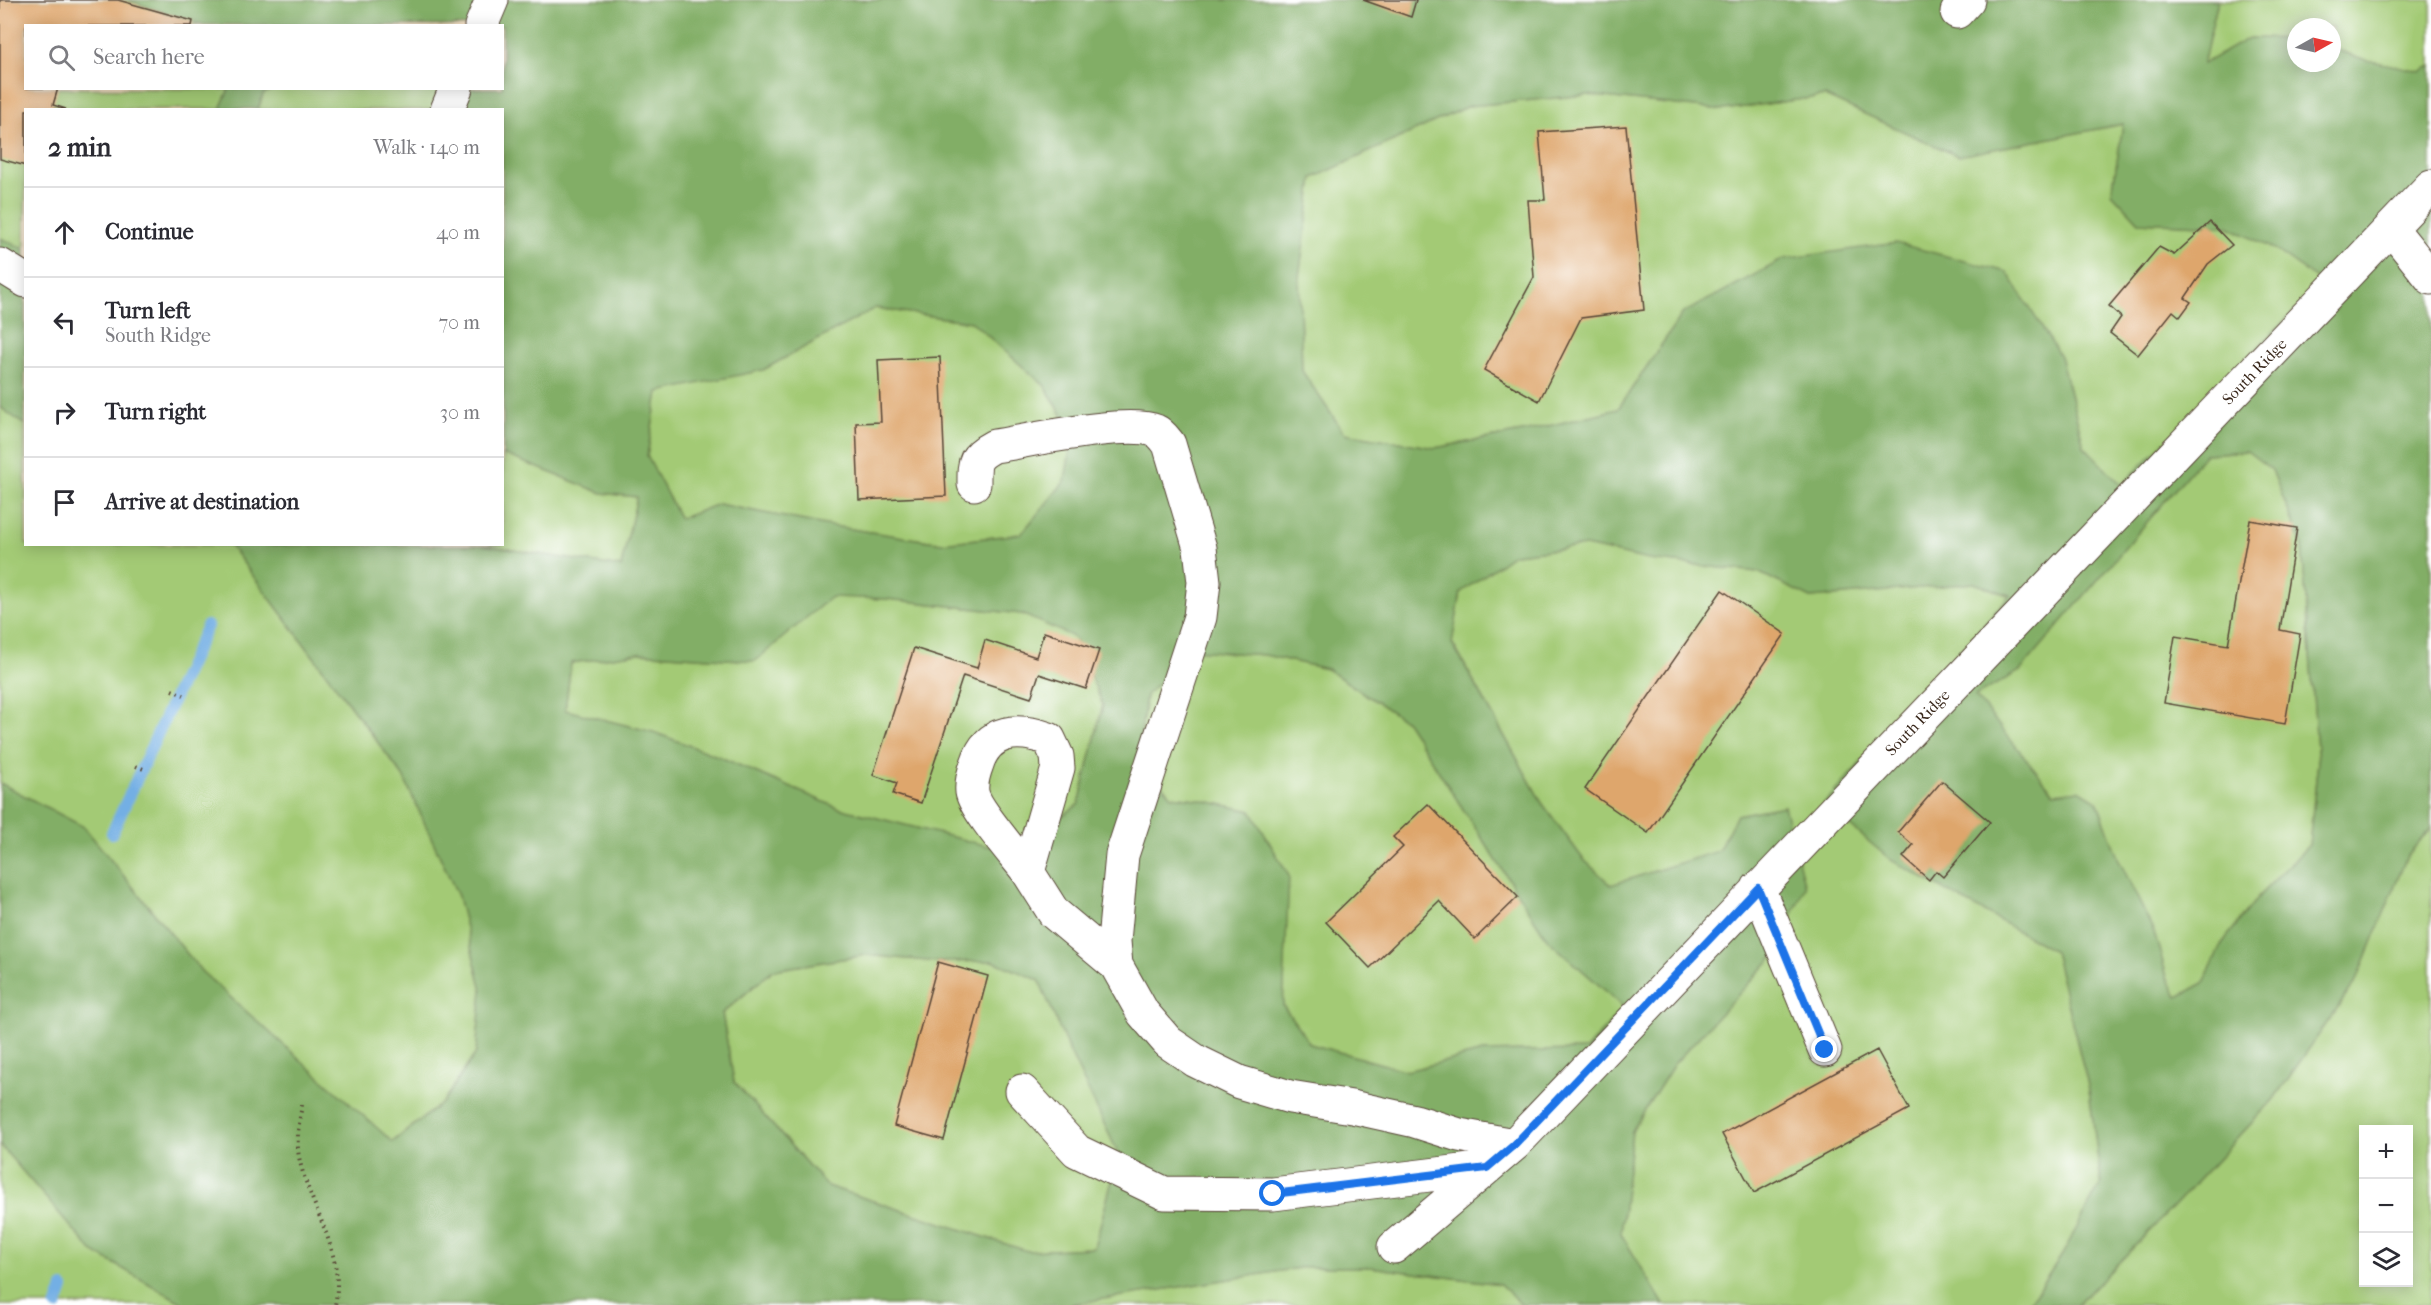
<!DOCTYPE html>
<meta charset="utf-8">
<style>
body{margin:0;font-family:"IM FELL French Canon",serif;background:#f2f2f3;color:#2b2b33}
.controls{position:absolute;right:18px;bottom:18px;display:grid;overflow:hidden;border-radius:0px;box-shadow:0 3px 15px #0003}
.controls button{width:54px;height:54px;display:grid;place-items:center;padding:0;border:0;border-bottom:2px solid #e1e1e2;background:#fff;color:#2b2b33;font:30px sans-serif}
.compass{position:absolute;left:2287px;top:18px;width:54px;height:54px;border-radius:50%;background:#fff;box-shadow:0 3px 15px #0003;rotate:82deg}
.stop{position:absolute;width:18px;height:18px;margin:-14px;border:4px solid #1a73e8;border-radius:50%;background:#fff}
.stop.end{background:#1a73e8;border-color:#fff;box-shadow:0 2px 6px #0008}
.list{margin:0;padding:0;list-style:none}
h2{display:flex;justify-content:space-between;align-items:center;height:78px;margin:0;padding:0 24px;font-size:26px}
h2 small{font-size:20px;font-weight:400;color:#7c7c81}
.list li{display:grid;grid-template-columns:39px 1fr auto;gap:18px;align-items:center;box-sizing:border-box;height:90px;padding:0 24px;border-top:2px solid #e1e1e2}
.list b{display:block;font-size:22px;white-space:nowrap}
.list p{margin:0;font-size:20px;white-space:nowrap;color:#7c7c81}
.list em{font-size:20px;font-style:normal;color:#7c7c81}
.icon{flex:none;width:33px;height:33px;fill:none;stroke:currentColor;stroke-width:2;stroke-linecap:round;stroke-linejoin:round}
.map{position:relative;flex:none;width:2431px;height:1305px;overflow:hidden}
.search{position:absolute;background:#fff;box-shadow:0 3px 15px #0003;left:24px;top:24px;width:480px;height:66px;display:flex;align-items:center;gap:15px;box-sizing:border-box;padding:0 21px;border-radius:0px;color:#7c7c81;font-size:22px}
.panel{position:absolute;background:#fff;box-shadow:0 3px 15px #0003;left:24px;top:108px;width:480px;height:438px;border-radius:0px}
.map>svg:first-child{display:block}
.green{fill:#a3ca75;stroke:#6f7a4a;stroke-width:1.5;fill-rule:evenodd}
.forest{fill:#82ae66;stroke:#5e6c42;stroke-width:1.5;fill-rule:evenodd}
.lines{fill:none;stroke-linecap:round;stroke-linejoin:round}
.stream{stroke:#73afe4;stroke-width:12}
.building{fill:#dea66c}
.minor-casing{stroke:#574536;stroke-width:35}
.path{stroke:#574536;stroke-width:4;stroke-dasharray:1.5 4.5;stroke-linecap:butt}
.minor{stroke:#fff;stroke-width:33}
.route{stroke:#1a73e8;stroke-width:8}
.labels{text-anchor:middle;stroke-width:4.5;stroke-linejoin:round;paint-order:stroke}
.street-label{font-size:16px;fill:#3b2a1e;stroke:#fff}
</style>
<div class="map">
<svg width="2431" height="1305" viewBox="0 0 2431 1305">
<rect width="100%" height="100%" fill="#fff"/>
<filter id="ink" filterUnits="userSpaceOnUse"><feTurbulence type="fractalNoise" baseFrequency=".0167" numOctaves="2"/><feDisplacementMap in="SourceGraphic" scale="12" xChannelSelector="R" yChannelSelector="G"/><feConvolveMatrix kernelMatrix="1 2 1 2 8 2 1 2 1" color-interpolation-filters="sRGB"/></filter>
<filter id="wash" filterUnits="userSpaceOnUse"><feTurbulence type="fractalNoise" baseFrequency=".008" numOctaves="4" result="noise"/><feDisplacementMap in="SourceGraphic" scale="24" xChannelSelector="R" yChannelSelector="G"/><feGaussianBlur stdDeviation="1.35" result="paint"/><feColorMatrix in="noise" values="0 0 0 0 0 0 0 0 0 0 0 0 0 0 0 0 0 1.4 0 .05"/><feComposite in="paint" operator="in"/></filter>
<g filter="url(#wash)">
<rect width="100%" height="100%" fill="#f3ddbf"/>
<path class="green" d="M0,0h127l76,25 -177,1v62l203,1 -9,20 -194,1 -1,139 -25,-11z
M2218,0h213v66l-10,6 -55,-12 -34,-12v-21h-36v12l-47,-1 -46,27z
M273,88l170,1 6,21h-191l5,-16z
M1587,95l136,15 102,-14 133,60 165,-32 -11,69 27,29 88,4 47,23 48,34 -200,203 -38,-40 -24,-90 -377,-43 -65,96 -90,22 -93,17 -91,-15 -42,-62 -3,-95 14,-98 155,-72z
M875,308l97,14 73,64 28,47 -8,48 -44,53 -79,9 -117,-18 -107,-21 -38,15 -33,-63 11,-65 105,-21z
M0,407l25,18 1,119 204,1 173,231 55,120 24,94 -6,63 -33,49 -51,40 -190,-170 -118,-145 -84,-44z
M2247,451l25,19 30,75 16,217 -9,83 -51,52 -37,48 -17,38 -26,14 -11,-20 -13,-45 -36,-74 -21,-57 -18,-11 -25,4 -80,-98 46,-25 185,-217z
M503,454l99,39 35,4 -16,70 -139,-22 20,-1z
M1586,546l63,14 109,12 53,26 163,-15 36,13 -186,208 67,56 163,91 35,138 12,95 -39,71 -34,50h-364l-43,-71 11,-103 42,-67 99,-107 11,-151 -47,9 -19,36 -107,34 -28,-26 -41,-56 -90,-161 9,-50 53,-38z
M831,596l56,3 135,15 52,23 29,68 -24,99 -68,48 -173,-44 -118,-51 -67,-25 -88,-22 6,-47 68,-10 116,8z
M1194,650l71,5 62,14 79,52 142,219 76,67 -38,43 -103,2 -76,19 -97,-27 -27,-38 3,-69 -35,-126 -55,-12 -25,-3 -33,-39 8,-62z
M2431,828v477h-354l96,-98 100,-107 84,-120 50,-124zM2364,1130h44v152h-44z
M866,955l72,7 55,-1 46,19 29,68 51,107 -25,93 -67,3 -200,-65 -93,-104 -12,-68 51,-44z
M0,1145l92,106 94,54h-186z
M1306,1267h64l130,17 22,21h-457z"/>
<path class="forest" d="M127,0h2091l-15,64 46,-26 47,1v24h36v-15l34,12 55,11 10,-5v762l-24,28 -50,124 -84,120 -100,107 -96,98h-49l34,-50 39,-72 -12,-94 -35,-138 -163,-91 -67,-56 186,-209 -36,-12 -163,15 -53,-26 -109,-12 -63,-14 -72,8 -53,38 -9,51 90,160 41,56 28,26 107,-34 19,-36 47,-9 21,81 -32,70 -99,107 -42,67 -11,103 43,71h-142l-22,-21 -130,-17h-64l-241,38h-879l-94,-54 -92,-106v-362l84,44 118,145 191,170 50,-40 33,-49 6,-63 -24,-94 -55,-120 -173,-231h252l139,22 16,-70 -35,-4 -99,-39 -1,-344 -53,-1 -6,-20 59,-1v-62l-299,-1zM1587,95l136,15 102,-14 133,60 165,-32 -11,69 27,29 88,4 47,23 48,34 -200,202 -38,-39 -24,-90 -53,-84 -111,-29 -112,16 -101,54 -65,96 -90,22 -93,17 -91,-15 -42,-62 -3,-95 14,-98 155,-72zM875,308l97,14 73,64 28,47 -8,48 -44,53 -79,9 -117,-18 -107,-21 -38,15 -33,-63 11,-64 105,-22zM2247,451l25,19 30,75 16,217 -9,83 -51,52 -37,48 -17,38 -26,14 -11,-20 -13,-45 -36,-74 -21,-57 -18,-11 -25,3 -79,-97 45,-25 185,-217zM831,597l56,2 135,15 52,23 29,68 -24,99 -68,48 -173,-44 -118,-51 -67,-25 -88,-22 6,-47 68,-10 116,8zM1194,650l71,5 62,14 79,52 142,219 76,67 -38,43 -103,2 -76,19 -97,-27 -27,-38 6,-130 -38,-65 -55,-12 -25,-3 -33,-39 8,-62zM866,955l72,7 55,-1 46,19 29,68 51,107 -25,93 -67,3 -200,-65 -93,-104 -12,-69 51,-43z
M229,89v-1l44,1 -10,5 -5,15h-38z
M0,238l25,11v176l-25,-18z"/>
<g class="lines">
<path class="stream" d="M112,833l95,-207
M57,1305l6,-17"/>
</g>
<g id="blocks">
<path class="building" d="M0,0h118l75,21 -1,5h-166v62h32l-5,17 13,4 -40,1v56l-26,-7z
M1363,0h53l-5,17z
M1626,126l18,184 -63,8 -42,83 -55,-31 50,-93 -6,-77h17l-6,-68z
M2210,222l22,23 -24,19 -23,34 6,4 -11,15 -7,-6 -35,44 -28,-22 11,-16 -12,-11 50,-59 15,8z
M940,357l6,139 -87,4 -3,-77 25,-1 -3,-62z
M2250,520l47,8 -17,102 20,4 -15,90 -121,-21 11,-67 53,9z
M1722,590l63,44 -137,199 -63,-44z
M1044,632l55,18 -13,39 -47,-15 -8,24 -68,-22 -42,127 -28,-9 4,-11 -24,-8 41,-127 63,20 8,-28 51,17z
M1942,781l48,41 -47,55 -7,-6 -7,9 -26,-23 10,-12 -15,-13z
M1428,804l90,93 -43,42 -36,-38 -69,67 -44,-46 77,-75 -10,-10z
M938,962l50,14 -44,164 -50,-14z
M1877,1050l32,59 -155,84 -32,-59z"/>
</g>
</g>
<g filter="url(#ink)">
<use href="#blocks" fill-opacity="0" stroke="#574536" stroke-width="1.5"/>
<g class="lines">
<defs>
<path id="minor" d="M1957,12l11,-12
M481,26l11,-26
M447,110l9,-22
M2391,228l40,50
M0,265l26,16
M974,484c0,-22 -1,-27 20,-38 34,-5 134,-27 162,-15 5,2 9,8 13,13l31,104 4,34 -4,35 -78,238 -8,86 2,24 27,48 25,29 28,19 43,21 51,15 62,10 63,14 44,14 55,10
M1028,872c-12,-16 -54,-64 -56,-80 -1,-9 2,-20 5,-28 11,-35 41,-36 72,-25l8,17 1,12 -30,104 26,41 62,52
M1758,888l67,162
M1022,1091l55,60 87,42 109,1 214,-26
M1394,1247l120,-102 917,-959"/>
</defs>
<use href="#minor" class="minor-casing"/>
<path class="path" d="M172,690l12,5
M136,766l10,4
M302,1105c-3,17 -6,35 -3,52 10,50 47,95 36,148"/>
<use href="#minor" class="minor"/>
</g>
</g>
<g class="lines" filter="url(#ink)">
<path class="route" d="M1273,1194l214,-26 27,-23 244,-257 67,162"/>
</g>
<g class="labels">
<g class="street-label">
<text transform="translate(2254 371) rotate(-46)" y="6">South Ridge</text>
<text transform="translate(1917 722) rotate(-46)" y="6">South Ridge</text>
</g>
</g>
</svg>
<div class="controls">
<button>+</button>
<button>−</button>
<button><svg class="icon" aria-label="layers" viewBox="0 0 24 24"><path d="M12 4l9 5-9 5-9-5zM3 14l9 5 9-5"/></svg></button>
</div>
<svg class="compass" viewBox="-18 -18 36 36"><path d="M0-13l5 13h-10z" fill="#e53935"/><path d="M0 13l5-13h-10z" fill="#7c7c81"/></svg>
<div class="stop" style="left:1273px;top:1194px"></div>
<div class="stop end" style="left:1825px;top:1050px"></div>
<div class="search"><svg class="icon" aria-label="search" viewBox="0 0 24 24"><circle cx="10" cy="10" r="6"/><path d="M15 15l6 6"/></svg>Search here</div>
<section class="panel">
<h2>2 min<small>Walk · 140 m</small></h2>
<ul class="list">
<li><svg class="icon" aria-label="ahead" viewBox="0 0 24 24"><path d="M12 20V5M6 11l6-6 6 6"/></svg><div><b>Continue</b></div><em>40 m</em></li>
<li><svg class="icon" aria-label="left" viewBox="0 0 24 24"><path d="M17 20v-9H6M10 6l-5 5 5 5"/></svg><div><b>Turn left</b><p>South Ridge</p></div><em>70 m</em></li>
<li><svg class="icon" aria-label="right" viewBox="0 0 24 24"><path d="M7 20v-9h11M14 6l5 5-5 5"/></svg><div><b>Turn right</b></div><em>30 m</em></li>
<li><svg class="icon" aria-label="arrive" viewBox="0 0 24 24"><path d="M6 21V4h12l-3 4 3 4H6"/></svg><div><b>Arrive at destination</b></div></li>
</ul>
</section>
</div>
